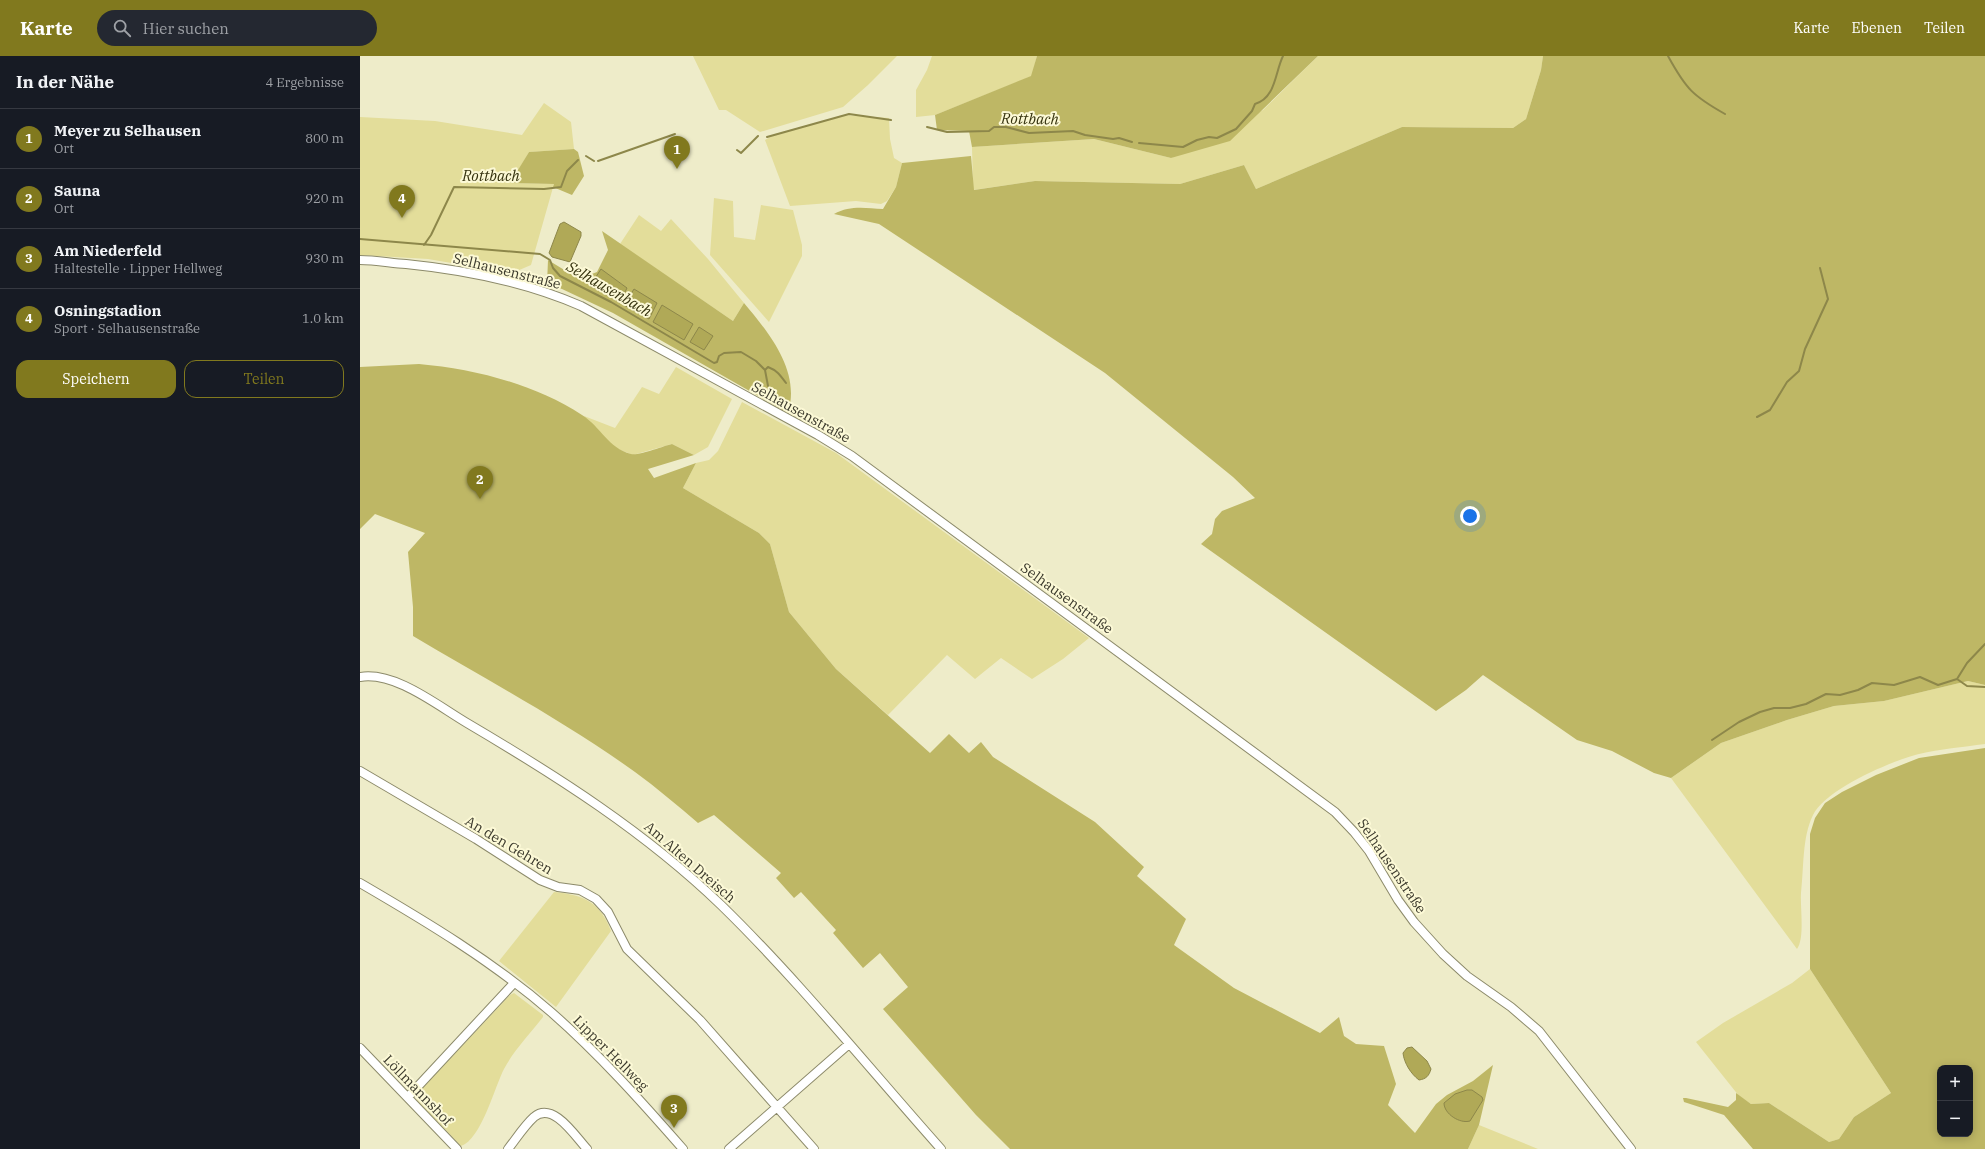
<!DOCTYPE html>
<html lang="de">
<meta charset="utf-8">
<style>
body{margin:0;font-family:"IBM Plex Serif",serif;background:#242831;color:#f1f3f6}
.controls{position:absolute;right:12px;bottom:12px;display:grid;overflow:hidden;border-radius:8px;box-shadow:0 2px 10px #0003}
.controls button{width:36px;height:36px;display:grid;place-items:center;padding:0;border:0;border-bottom:1px solid #363941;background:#171b24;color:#f1f3f6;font:20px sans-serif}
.you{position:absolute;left:1110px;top:460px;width:14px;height:14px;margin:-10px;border:3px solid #fff;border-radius:50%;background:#1a73e8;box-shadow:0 0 0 6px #1a73e833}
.badge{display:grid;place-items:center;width:26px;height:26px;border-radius:50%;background:#81791e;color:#fff;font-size:13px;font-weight:700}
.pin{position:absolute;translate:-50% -33px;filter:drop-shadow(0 1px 2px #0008)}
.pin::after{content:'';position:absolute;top:21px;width:14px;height:12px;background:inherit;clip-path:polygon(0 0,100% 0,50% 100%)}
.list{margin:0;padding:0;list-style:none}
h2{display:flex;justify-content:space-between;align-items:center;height:52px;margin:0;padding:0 16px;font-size:17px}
h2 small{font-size:13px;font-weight:400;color:#9ea1a6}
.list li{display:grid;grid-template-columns:26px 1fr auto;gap:12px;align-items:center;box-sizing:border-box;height:60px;padding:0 16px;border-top:1px solid #363941}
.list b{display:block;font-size:15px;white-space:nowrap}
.list p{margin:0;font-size:13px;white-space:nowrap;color:#9ea1a6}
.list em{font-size:13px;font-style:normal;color:#9ea1a6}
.actions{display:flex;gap:8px;padding:12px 16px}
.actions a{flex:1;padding:9px 0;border:1px solid #81791e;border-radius:12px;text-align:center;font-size:14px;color:#81791e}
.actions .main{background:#81791e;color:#fff}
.icon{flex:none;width:22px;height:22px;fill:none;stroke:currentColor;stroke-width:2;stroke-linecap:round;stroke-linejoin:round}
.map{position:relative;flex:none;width:1625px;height:1093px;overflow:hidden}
header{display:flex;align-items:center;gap:24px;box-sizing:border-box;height:56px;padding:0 20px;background:#81791e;color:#fff}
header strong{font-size:19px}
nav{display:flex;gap:22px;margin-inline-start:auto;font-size:14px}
.search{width:280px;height:36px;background:#242831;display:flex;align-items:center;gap:10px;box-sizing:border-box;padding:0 14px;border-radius:22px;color:#9ea1a6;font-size:15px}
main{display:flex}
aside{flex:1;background:#171b24}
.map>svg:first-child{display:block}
.green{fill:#e3dd9a}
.forest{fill:#beb765;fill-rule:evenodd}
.water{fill:#b0a957;stroke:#8d874a}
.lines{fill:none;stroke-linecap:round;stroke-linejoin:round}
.stream{stroke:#8d874a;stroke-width:2}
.minor-casing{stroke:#8c8a6a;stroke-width:10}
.minor{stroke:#fff;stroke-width:8}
.labels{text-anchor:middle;stroke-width:4;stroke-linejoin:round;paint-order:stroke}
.street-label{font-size:14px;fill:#3b392c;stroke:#fcf9d6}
.water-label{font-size:15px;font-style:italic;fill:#35320e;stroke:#fcf9d6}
</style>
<header>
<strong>Karte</strong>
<div class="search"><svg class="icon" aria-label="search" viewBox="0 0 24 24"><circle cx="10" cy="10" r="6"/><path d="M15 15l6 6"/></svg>Hier suchen</div>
<nav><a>Karte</a><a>Ebenen</a><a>Teilen</a></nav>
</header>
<main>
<aside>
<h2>In der Nähe<small>4 Ergebnisse</small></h2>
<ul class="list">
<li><span class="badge">1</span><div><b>Meyer zu Selhausen</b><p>Ort</p></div><em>800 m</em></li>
<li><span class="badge">2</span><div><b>Sauna</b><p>Ort</p></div><em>920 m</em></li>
<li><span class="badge">3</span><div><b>Am Niederfeld</b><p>Haltestelle · Lipper Hellweg</p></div><em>930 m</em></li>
<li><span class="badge">4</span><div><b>Osningstadion</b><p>Sport · Selhausenstraße</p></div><em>1.0 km</em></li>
</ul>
<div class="actions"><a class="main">Speichern</a><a>Teilen</a></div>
</aside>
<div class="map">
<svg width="1625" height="1093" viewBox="0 0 1625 1093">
<rect width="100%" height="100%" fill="#eeecc9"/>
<path class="green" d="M333,0h204l-29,29 -25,22 -83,25 -34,-22h-7z
M572,0h105l-5,20 -97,39 -19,2v-27l11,-20z
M958,0h225l-2,14 -15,49 -13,9 -111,-1 -146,62 -12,-24 -64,19 -145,-3 -62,9 -1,-43 122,-8 77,19 92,-48z
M184,47l27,19 3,27 -45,3 -18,31 43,1 -23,81 -14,6 -13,1 -76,-13 -68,-4v-138l75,4 87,14z
M485,59l44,3 1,21 4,19 8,5 -6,24 -9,14 -6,3 -25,-3 -66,5 -25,-66 10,-6z
M354,142l19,3 1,36 21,3 6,-35 32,5 9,35v11l-33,66 -59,-67z
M279,159l22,16 10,-12 37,40 36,44 -11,18 -113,-77z
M316,311l56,32 -24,48 -14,8 -22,-11 -39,11 -20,-8 -29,-31 31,12 27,-41 17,7z
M382,346l94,51 253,185 -26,21 -31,20 -31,-21 -26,21 -28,-24 -59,60 -52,-46 -47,-57 -19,-68 -11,-11 -76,-45 13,-25 13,-3 9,-9z
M1608,625l17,4v59c-22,3 -45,5 -66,10 -28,7 -93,35 -106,61 -11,22 -9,53 -12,78 -1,14 4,45 -4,56l-126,-171 50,-35 66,-23 47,-14 50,-5z
M194,836c30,3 46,10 57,39l-55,76 -57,-46z
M1450,913l81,124 -37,24 -15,22 -10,3 -60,-39 -18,1 -12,-8 -43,-54 27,-19 69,-40z
M154,937l29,22v2c-13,17 -29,33 -39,52 -9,17 -23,71 -43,77l-44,-46v-6l93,-99z
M1119,1069l59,24h-70z"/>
<path class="forest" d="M677,0h281l-88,85 -59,17 -77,-19 -122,8 -3,-16 -32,-1 -2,-15 96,-39z
M1183,0h442v629l-17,-4 -84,20 -50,5 -47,14 -66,23 -50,35 -17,-5 -42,-22 -35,-11 -94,-65 -17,15 -30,21 -235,-167 11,-10 3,-15 7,-8 33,-13 -22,-21 -128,-104 -226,-149 -45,-10c16,-9 31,-6 49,-5l13,-22 6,-24 69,-7 3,34 61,-9 145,3 64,-19 12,24 146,-62 111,1 13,-9 15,-49z
M214,93l4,3 6,24 -12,19 -19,-8 1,-3 -44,-1 19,-31z
M242,175l131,90 11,-18c25,30 57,68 44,110l-175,-100 -51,-24 -15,-5 1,-24 31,19 18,-7 11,-22zM241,214l22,15 -15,11 -6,-5z
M59,308c56,5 115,20 163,51 19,12 26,33 49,39 7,2 33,-8 41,-10l22,11 -46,14 6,9 42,-15 -13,25 76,45 11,11 19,68 47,57 94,84 19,-19 20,19 12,-11 12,15 102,65 49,45 -7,9 49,43 -12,26 60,43 86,45 19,-16 5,19 12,8 28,2 12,38 -8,21 27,28 21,-29 11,-9 26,-14 20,-16 -14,60 -11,24h-458l-34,-34 -93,-106 25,-22 -28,-34 -17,15 -30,-35 3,-3 -35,-38 -7,6 -18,-20 5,-5 -67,-58 -16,8c-20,-17 -41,-35 -63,-51 -71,-51 -148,-92 -222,-136v-29l-5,-55 17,-19 -50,-19 -15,15v-162z
M1625,692v401h-232l-29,-34 -40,-13 -1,-4h3l42,9 8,-7v-7l15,11 18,-1 60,39 10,-3 15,-22 37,-24 -81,-124v-135l5,-16 10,-15 17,-11 34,-17 43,-17zM1580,1012h30v66h-30z"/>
<path class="water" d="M204,166l17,10v4l-11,26 -18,-5 -3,-4 11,-29z
M241,213l26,19 -7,14 -18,-11 -12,-5z
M274,233l23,14 -8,16 -25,-14z
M302,249l31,19 -9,16 -31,-18z
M339,271l14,9 -9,14 -14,-8z
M1052,991l15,14 4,8c-2,7 -5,10 -12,11 -8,-6 -15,-17 -16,-27l4,-5z
M1107,1034h5l10,7 1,3 -13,21c-10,3 -26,-7 -26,-18l11,-9z"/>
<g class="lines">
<path class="stream" d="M1308,0c18,33 25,40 57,58
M567,71l20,5 42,-1 5,-4h12l23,6 44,-2 12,4 28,4 6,-1 13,4
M407,81l82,-23 42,6
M779,87l44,4 14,-7 12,-3 8,1 19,-9 16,-18 3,-7c21,-6 20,-32 28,-48
M377,94l4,3 17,-17
M226,100l8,5
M238,105l77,-27
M0,183l180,15 10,6 3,8 7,8 51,26 103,61 3,-1 2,-6 5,-3 17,-1 15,9 9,9 3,-3c10,4 12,8 18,16
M64,189l7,-10 23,-48 90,2 17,-2 6,-16 11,-11
M405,314l3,16
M1397,361l13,-7 17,-28 12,-11 6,-22 23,-50 -8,-31
M1597,623l10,7 18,1
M1352,684l27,-18 21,-10 14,-4h16l16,-4 20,-10 14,1 18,-5 14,-7 22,2 26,-8 18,8 19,-6 10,-16 18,-19"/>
<defs>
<path id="minor" d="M0,204c15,0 31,3 46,4 60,6 120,18 175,42l237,129 34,21 483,356 19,20 15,19 29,49 16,22 29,32 24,22 44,31 28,24 92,118
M0,621c35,-6 78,29 107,46 90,53 178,109 254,182 78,76 147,162 220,244
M0,715l116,68 64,41 18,7 22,3 16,9 12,13 19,37 73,71 114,129
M0,827c67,39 132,78 191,129 48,42 90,89 132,137
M0,992l97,101
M48,1041l106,-114
M148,1093c8,-10 16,-23 26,-32 19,-16 41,19 53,32
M369,1093l120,-105"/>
</defs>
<use href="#minor" class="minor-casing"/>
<use href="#minor" class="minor"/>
</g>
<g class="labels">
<g class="street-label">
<text transform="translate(147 215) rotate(14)" y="5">Selhausenstraße</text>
<text transform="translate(441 356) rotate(29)" y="5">Selhausenstraße</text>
<text transform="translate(707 542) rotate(36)" y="5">Selhausenstraße</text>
<text transform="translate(149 789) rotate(31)" y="5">An den Gehren</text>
<text transform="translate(330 806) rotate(41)" y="5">Am Alten Dreisch</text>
<text transform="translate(1032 810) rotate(56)" y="5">Selhausenstraße</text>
<text transform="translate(251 997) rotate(45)" y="5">Lipper Hellweg</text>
<text transform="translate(58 1034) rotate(46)" y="5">Löllmannshof</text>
</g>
<g class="water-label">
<text transform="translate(670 63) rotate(1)" y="5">Rottbach</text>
<text x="131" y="125">Rottbach</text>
<text transform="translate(249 233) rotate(30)" y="5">Selhausenbach</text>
</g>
</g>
</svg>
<div class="controls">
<button>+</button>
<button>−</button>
</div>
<div class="you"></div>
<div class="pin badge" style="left:317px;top:113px">1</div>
<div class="pin badge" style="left:120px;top:443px">2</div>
<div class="pin badge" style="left:314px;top:1072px">3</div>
<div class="pin badge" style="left:42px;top:162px">4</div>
</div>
</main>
